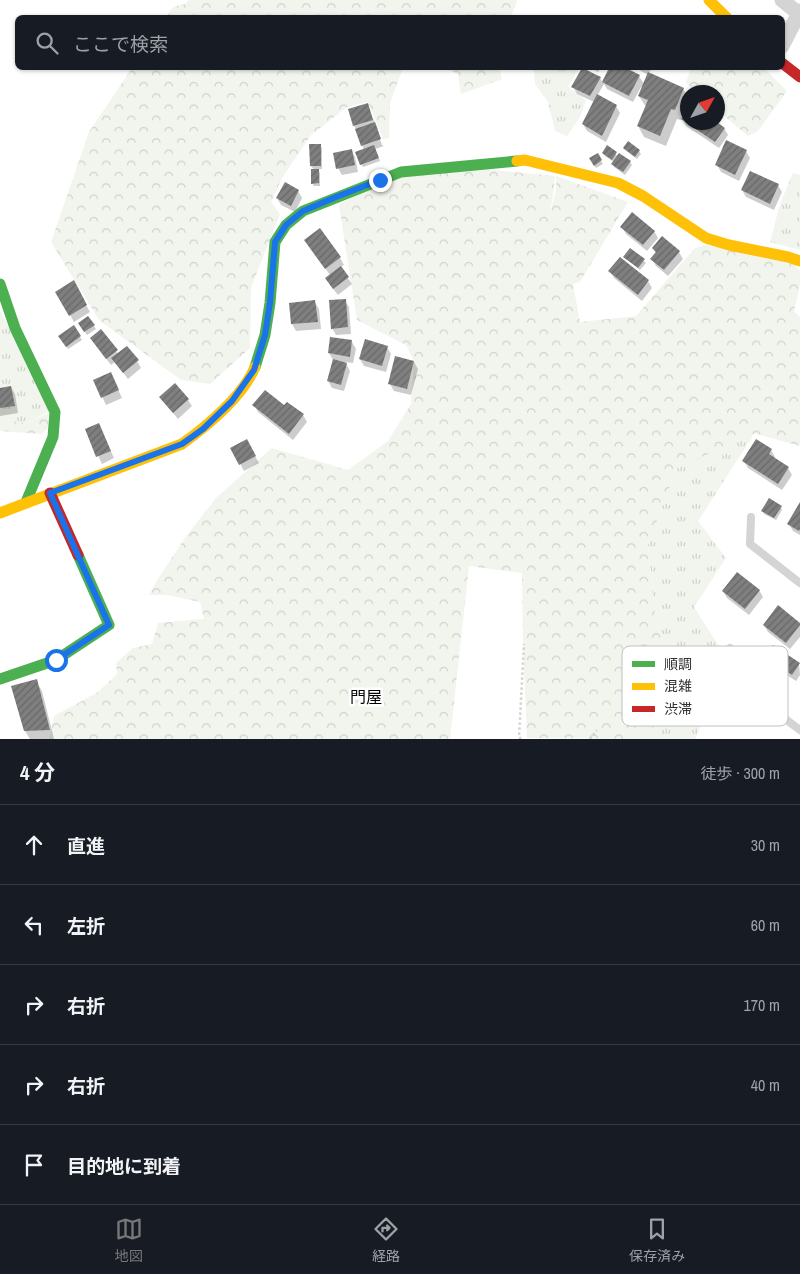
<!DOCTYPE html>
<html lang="ja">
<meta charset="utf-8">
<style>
body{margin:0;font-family:"Archivo Narrow","Noto Sans JP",sans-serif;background:#242831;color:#f1f3f6}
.compass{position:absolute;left:680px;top:85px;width:45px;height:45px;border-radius:50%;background:#171b24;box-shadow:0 1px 4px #0004;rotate:50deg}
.stop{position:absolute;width:15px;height:15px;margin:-11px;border:4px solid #1a73e8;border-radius:50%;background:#fff}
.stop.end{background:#1a73e8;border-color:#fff;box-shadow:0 1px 5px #0008}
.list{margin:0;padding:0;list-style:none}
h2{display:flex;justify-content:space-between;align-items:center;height:65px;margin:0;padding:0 20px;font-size:21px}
h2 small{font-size:16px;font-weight:400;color:#9ea1a6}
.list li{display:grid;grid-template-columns:32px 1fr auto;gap:15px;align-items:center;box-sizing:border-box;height:80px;padding:0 20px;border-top:1px solid #363941}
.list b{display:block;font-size:19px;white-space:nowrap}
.list em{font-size:16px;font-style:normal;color:#9ea1a6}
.icon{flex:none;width:28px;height:28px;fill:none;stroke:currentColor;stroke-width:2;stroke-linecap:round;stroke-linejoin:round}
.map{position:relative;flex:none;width:800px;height:739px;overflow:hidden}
.search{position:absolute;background:#171b24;box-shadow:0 1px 4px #0004;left:15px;right:15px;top:15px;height:55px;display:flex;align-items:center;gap:12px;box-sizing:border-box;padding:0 18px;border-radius:8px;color:#9ea1a6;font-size:19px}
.sheet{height:465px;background:#171b24}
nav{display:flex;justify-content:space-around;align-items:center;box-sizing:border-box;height:70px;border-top:1px solid #363941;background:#171b24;font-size:14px;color:#9ea1a6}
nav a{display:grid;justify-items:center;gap:2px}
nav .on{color:#787878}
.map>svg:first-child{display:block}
.grass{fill:url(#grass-tufts)}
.forest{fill:url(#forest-crowns)}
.shadow{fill:#0003}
.building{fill:url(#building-hatch)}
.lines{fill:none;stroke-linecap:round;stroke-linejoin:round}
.path{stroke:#d4d4d4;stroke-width:2.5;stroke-dasharray:2.5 2.5;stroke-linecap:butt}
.lane{stroke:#d4d4d4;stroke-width:8}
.street{stroke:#d4d4d4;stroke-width:15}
.fast{stroke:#4caf50;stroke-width:11}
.slow{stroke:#ffc107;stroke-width:11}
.jam{stroke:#c62828;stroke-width:11}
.route{stroke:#1a73e8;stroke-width:6}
.labels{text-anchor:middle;stroke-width:5;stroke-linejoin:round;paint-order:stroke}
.quarter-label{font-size:16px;fill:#000;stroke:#fff}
.key{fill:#fff;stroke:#c1c1c1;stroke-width:1}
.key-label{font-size:14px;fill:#303030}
</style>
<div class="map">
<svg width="800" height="739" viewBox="0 0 800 739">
<defs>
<pattern id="grass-tufts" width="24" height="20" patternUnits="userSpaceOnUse" patternTransform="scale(1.25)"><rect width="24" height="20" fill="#f1f5ed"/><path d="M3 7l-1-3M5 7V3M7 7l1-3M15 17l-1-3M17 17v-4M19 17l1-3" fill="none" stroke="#cfd2cc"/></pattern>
<pattern id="forest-crowns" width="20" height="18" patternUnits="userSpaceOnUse" patternTransform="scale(1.25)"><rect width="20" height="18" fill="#f1f5ed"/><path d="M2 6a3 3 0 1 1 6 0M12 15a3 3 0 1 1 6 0" fill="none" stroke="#cfd2cc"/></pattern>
<pattern id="building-hatch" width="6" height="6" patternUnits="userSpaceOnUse" patternTransform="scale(1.25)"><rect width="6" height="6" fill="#7f7f7f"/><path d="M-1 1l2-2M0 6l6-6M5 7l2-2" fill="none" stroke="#686868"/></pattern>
</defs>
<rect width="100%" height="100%" fill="#fff"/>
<path class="grass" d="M534,68h45l-11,19 18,13 -6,17 -13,19 -12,-5 -7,-29 -13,-18z
M793,173l7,2v75l-30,-8 10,-38z
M0,310l51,100 -24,13 -27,-4z
M758,428l-60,93 28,37 -32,49 28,44 14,16 -3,40 -23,19 -31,-13 -24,-100 -7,-68 28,-83z
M680,719l21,7 -6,13h-68z"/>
<path class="forest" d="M189,0h327l1,2 -7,16 -344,-1 7,-10 12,-3z
M132,68h271l-13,35 -1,35 -6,1 -15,-37 -21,5 -36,28 -29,43 -11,24 9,12 -29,74 -1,60 -40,36 -29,-4 -82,-60 -48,-78 38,-110z
M444,68h55l3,11 -41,15 -3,-20z
M691,68h73l23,23 -29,40 -10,5 -30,-25v-19h-22l-10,-9z
M452,166l103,10 -2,20 -4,20 7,-25v-15l72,26 -48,80 -7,2 7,38 56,-6 58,-67 21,-8 73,16 12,14v14l-6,26 6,6v129l-47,-13 -77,36 -28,76 7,68 25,106 -53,20 -100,-1 -4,-95 -1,-70 -53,-7 -19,173h-401l5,-23 44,-24 19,-18 -1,-11 17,-15 19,-4 6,-21 46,-4 -4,-17 -33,-7h-18l10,-18 28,-42 29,-37 56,-50 76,22 40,-29 23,-37 3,-43 -8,-16 -49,-25 -18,-115 41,-25z
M48,413v15l-7,6 -41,-3v-12l27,4z"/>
<path class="shadow" d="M584,68l16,10 3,5 7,-15h13l16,8 5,8 4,-9 -12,-7h16l-4,6 35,15 5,7v8l-5,12 5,6 36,6 4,7 -9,13 -33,-22 -4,-7 -1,1 -4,-1 -11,27 -22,-9 -6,-11 8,-19 -7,-11 4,-8 -2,-1 -8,15 -26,-13 -3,-5 -7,12 19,10 4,7 -14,29 -19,-11 -4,-7 11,-22 -17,-8 -4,-7z
M590,68h11l-3,4z
M367,105l11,24h-2l6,16 2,1 -9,3 5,12 -17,6 -2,-3 3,-14 -10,-25z
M320,145l2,3v21h-4l2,4v13h-6l-2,-3 2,-13 -3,-4z
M607,147l11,9 12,6 2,3 -7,10 -11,-8 -1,-3 1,-2 -9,-6 -2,-3z
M624,149l15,2 2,3 -4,5z
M351,150l4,7 3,15 -16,3 -4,-7z
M746,151l4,7 -11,23 -18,-9 -4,-7z
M597,155l6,9 -7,4 -5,-9z
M778,185l4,7 -8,18 -28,-13 -4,-7z
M298,191l4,7 -7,14 -14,-7 -4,-7z
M622,227l32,4 4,7 -11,13 -21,-17z
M320,230l20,28 4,7 -4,2 12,17 -14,11 -8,-10v-10l-20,-28z
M653,248l26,4 4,7 -15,17 -12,-10 -4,-7 4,-5z
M631,249l15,14 -6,7 -15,-13z
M620,259l28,22 4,7 -10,13 -28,-23 -4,-7z
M73,282l17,30 -16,10 -17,-30z
M345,301l4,6 2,27 -15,1 -4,-7z
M315,302l4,7 2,20 -25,2 -4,-7 -2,-20z
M88,318l8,11 -9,6 -6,-8z
M73,327l9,13 -14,9 -6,-9z
M352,342l4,7 -3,14 -8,-1 5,9 -6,20 -12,-3 -4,-7 5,-21 -4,-7z
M96,345l20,6 2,3 19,7 4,7 -13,11 -13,-17 -4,3z
M387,347l4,7 -5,18 -22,-6 -4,-7z
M414,362l4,7 -7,26 -17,-4 -4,-7z
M95,381h19l8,17 -16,7z
M11,387l4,7 3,19 -18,3v-27z
M160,397l28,3 4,6 -14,13z
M254,405l31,2 18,8 4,7 -14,18 -35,-28z
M99,425l15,33 -12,6 -16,-34z
M246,440l13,23 -15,8 -12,-23z
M771,450l4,7 -1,2 14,9 4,7 -10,15 -34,-22 -4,-7z
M800,506v29l-7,-4 -4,-7z
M781,507l1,3 -6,10 -12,-6 -1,-3z
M759,590l4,7 -14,18 -22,-17 -4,-7z
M800,624v13l-10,12 -22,-17 -4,-7z
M766,657l33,7 1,11 -4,6 -26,-17z
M36,681l6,10 12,48h-24l-5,-8z"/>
<path class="building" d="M582,68l19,9 -11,19 -19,-9z
M609,68h17l14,7 -11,21 -27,-14z
M648,72l36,16 -9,22 -4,-1 -11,27 -23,-10 11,-26 -10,-4z
M597,94l20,11 -15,31 -20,-12z
M368,103l5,17 -20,6 -5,-17z
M688,109v13h29l8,6 -10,14 -34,-23z
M375,122l6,17 -20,7 -6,-17z
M726,140l21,10 -12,25 -20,-10z
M628,141l12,9 -5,7 -12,-9z
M309,144h12v22h-11z
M374,145l5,13 -19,7 -5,-13z
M607,145l10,7 -5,8 -10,-7z
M352,149l3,16 -19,4 -3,-16z
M598,153l4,7 -8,6 -5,-8z
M619,153l12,8 -8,11 -12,-8z
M311,169h8v14l-8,1z
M750,171l29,13 -9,20 -29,-14z
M285,182l14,8 -8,16 -15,-8z
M632,212l23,19 -12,14 -23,-18z
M320,228l21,29 -16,12 -21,-29z
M662,236l18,15 -16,19 -14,-11 6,-7 -4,-4z
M630,248l15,11 -7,9 -15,-11z
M620,257l29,23 -11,15 -30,-24z
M341,266l8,11 -16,12 -8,-11z
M74,280l13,25 -18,11 -14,-24z
M346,299l2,28 -17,2 -2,-29z
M315,300l3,22 -27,2 -2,-21z
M88,316l7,9 -11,7 -6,-9z
M74,325l7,11 -15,11 -8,-11z
M101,329l17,21 -12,9 -16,-21z
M330,337l22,3 -2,17 -22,-4z
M365,339l23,7 -6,20 -23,-7z
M127,346l12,14 -16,13 -12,-15z
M395,356l19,5 -7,28 -19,-5z
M333,359l14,4 -6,22 -14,-4z
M111,372l8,18 -18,8 -8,-18z
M175,383l14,16 -16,14 -14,-16z
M11,386l4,20 -15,2v-20z
M265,390l19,15 3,-3 17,12 -15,20 -37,-29z
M99,423l12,28 -15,6 -11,-28z
M247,439l9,17 -17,9 -9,-17z
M756,439l16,10 -3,5 20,13 -11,17 -36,-23z
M769,498l13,8 -8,12 -13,-7z
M800,502v27l-1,2 -12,-7z
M737,572l23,18 -15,19 -23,-18z
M778,605l22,18v2l-14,18 -23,-18z
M773,645l27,18 -8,12 -27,-18z
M37,679l13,51 -26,1 -13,-45z"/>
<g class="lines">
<path class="path" d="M521,739l-2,-2 5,-93
M590,739l7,-9"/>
<path class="lane" d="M751,517l-1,27 50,39
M730,648l46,64 24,18"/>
<path class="street" d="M782,0l17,14
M782,46l18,-35"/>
<path class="fast" d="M0,284l15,44 40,84 -2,25 -27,65
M255,367l10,-32 5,-32 5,-61 11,-17 17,-14 98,-39 116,-11
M0,679l56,-19 53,-35 -31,-70"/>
<path class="slow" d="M709,0l18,18
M517,161l8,-1 93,23 25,13 63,42 23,7 59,12 12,4
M0,513l182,-69c25,-18 61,-48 73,-77"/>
<path class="jam" d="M782,63l18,14
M50,493l28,62"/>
</g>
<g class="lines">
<path class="route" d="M56,660l53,-35 -59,-132 132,-49 21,-15 29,-28 22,-31 11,-35 5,-32 5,-61 11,-17 17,-14 33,-14 44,-17"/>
</g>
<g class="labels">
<g class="quarter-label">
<text x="366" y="703">門屋</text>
</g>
</g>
<rect x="622" y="646" width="166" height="80" rx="8" class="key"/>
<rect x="632" y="661" width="23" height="6" fill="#4caf50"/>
<rect x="632" y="683" width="23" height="7" fill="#ffc107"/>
<rect x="632" y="706" width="23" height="6" fill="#c62828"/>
<g class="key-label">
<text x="664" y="669">順調</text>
<text x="664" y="691">混雑</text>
<text x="664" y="714">渋滞</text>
</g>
</svg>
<svg class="compass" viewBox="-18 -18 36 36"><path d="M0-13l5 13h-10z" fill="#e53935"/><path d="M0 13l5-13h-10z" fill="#9ea1a6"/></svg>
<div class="stop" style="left:56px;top:660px"></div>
<div class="stop end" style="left:380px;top:180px"></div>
<div class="search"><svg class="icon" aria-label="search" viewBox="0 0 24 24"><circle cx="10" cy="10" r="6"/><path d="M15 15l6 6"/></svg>ここで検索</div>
</div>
<section class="sheet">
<h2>4 分<small>徒歩 · 300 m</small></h2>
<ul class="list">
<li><svg class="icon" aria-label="ahead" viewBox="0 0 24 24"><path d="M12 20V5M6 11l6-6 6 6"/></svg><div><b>直進</b></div><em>30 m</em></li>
<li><svg class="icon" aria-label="left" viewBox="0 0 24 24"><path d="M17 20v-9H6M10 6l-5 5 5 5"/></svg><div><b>左折</b></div><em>60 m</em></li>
<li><svg class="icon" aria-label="right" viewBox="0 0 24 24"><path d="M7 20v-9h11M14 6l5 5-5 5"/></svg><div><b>右折</b></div><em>170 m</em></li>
<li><svg class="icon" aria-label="right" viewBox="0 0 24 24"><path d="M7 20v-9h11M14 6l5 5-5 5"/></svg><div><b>右折</b></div><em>40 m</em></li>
<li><svg class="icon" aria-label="arrive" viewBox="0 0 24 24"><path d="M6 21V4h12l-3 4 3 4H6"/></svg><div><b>目的地に到着</b></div></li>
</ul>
</section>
<nav>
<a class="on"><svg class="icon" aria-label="map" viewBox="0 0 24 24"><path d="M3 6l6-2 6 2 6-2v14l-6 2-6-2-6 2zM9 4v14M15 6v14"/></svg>地図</a>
<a><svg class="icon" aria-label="directions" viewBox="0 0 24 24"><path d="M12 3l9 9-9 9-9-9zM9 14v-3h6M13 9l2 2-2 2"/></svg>経路</a>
<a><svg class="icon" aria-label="saved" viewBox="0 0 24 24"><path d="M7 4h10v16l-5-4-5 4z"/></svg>保存済み</a>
</nav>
